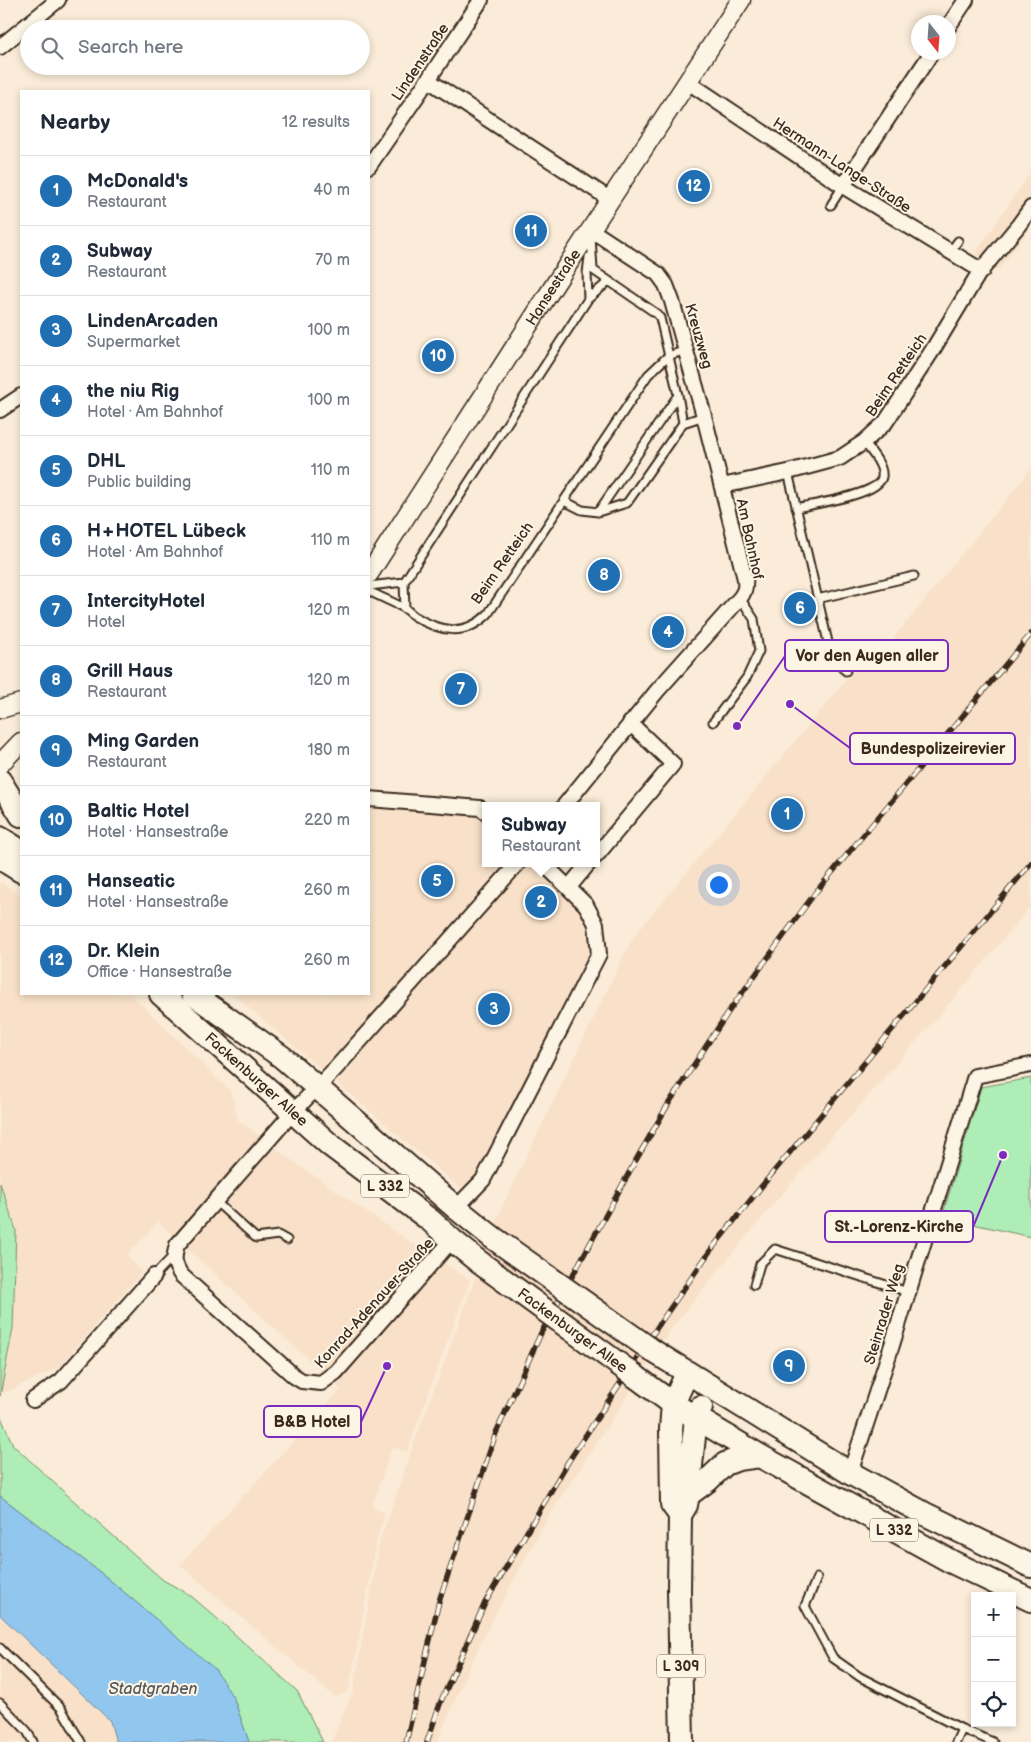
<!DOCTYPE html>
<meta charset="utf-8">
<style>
body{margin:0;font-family:"Balsamiq Sans",sans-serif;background:#f2f2f3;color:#1f2937}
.controls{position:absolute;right:15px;bottom:15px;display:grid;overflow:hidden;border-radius:0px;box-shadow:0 2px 8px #0003}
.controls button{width:45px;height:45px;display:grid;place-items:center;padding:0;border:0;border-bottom:1px solid #e0e1e3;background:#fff;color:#1f2937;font:25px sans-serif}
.compass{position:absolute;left:911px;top:15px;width:45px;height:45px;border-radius:50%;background:#fff;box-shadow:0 2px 8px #0003;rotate:163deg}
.you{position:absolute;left:718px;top:884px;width:18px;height:18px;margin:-12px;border:4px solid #fff;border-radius:50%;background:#1a73e8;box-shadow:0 0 0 8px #1a73e833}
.badge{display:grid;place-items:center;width:32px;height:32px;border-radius:50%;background:#1f6fb2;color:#fff;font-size:16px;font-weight:700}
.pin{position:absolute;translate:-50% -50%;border:2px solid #fff;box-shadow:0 1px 5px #0006}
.popup{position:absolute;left:482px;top:802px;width:118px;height:65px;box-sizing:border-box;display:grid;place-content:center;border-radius:0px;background:#fff;filter:drop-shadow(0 1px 4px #0005);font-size:16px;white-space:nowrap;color:#747a83}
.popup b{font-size:19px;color:#1f2937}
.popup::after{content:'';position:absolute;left:50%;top:100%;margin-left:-10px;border:10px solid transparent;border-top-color:#fff}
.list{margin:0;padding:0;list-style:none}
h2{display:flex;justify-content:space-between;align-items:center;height:65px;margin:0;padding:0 20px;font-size:21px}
h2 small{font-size:16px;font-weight:400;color:#747a83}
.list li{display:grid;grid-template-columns:32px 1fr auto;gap:15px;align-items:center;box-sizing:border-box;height:70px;padding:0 20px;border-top:1px solid #e0e1e3}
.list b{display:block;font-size:19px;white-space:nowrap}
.list p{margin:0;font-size:16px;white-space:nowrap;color:#747a83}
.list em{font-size:16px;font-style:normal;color:#747a83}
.icon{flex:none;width:28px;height:28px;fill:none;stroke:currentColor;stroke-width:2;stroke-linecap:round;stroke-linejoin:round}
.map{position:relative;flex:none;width:1031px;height:1742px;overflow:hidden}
.search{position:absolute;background:#fff;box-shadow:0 2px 8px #0003;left:20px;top:20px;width:350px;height:55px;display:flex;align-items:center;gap:12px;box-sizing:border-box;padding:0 18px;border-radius:28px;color:#747a83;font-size:19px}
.panel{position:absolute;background:#fff;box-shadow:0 2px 8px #0003;left:20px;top:90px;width:350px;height:905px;border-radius:0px}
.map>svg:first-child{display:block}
.built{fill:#f8e1c8}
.green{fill:#aeeeb6;stroke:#748c6a}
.water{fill:#91c7ef;stroke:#6f889b}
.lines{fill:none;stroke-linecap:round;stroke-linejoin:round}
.service-casing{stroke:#3b2a1e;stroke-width:11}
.minor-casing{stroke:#3b2a1e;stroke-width:18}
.tertiary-casing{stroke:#3b2a1e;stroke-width:21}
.primary-casing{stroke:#3b2a1e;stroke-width:26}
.service{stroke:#fcf5e5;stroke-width:7}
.minor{stroke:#fcf5e5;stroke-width:14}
.tertiary{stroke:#fcf5e5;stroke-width:18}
.primary{stroke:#fcf5e5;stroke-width:22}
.rail-casing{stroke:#3b2a1e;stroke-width:5.5}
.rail{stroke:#fcf5e5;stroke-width:4;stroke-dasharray:11;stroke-linecap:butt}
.primary-bridge-casing{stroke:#3b2a1e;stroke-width:26;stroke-linecap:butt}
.primary-bridge{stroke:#fcf5e5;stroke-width:22}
.labels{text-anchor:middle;stroke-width:4;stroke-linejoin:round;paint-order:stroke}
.shield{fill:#fcf5e5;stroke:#75675a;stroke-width:1}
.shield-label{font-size:14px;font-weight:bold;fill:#3b2a1e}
.street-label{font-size:15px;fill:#3b2a1e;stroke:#fcf5e5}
.water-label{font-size:16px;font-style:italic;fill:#55595d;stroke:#fcf5e5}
.leader{fill:none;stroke:#7b2cbf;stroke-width:2}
.callout-dot{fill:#7b2cbf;stroke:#fcf5e5;stroke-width:2}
.callout{fill:#fcf5e5;stroke:#7b2cbf;stroke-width:2}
.callout-label{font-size:16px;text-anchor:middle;font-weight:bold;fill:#3b2a1e}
</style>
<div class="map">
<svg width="1031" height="1742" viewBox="0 0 1031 1742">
<rect width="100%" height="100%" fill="#faecd8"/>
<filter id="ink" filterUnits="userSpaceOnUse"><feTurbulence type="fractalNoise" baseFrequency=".02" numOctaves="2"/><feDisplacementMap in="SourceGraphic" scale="10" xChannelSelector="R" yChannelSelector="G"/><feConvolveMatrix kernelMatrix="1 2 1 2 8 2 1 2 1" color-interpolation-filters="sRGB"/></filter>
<g filter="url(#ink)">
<path class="built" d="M1031,172v54l-32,43 -24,-15z
M1031,469v437l-76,91 -181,206 -104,127 -125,192 -64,119 -44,101h-106l22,-50 27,-151 36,-103 85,-229 132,-272 232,-280 15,-2z
M369,799l117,14v50h57l43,42 13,49 -113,233 -19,7 -234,-200h136z
M0,882l21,14v98h110l99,97 8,29 49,37 123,85 60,38 -63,172 -15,-5 -20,60 13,6 -8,25 -28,153 -14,6 -155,-132 161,-176 -183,-167 -31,33 15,17 -83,95 -59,28 13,-67 3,-98 -16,-47z
M0,1615l110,106 6,21h-116z"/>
<path class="green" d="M1031,1078v159l-89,-20 39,-130z
M0,1183l16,47 -3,98 -13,68z
M0,1415l13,30 51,47 99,88 27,15 30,26 77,70 26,51h-74l-15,-43 -20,-30 -109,-93 -105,-80z"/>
<path class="water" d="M0,1496l105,80 110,93 19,30 15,43h-133l-6,-21 -110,-106z"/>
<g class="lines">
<defs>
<path id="service" d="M831,205l12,-19
M950,252l8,-11
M588,299l-1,-26 2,-16
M683,423l21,-7
M788,472l44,187 14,12
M564,501l18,9 16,2 29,-9 56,-80 -5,-28 -18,-77 -3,-4 -64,-44 -2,-34
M796,508c17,-4 83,-13 86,-31 2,-12 -12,-26 -18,-35
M598,512l80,-117
M369,586l35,-4
M369,591c11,6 24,11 35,17 4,2 6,5 10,8 26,16 51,21 74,-2l160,-239 20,-19 18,-6
M817,599l97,-23
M405,609l-1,-27 184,-283 20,-17
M713,722l34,-45 12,-26 -5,-32 -14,-21
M215,1201l41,37 22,-3 9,5
M154,1276l19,-20
M754,1285l6,-21 15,-15 133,43
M817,1578l-12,28 28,52 27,19 102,52 31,13
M0,1648l61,60 20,34
M0,1703l27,28 6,11
M956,1742l6,-13"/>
<path id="minor" d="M948,27l18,-27
M0,47l58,-47
M428,80l183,120
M688,82l155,104 139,85
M369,166l59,-86 53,-80
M843,186l89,-134
M0,410l21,-14
M722,486l66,-14 52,-14 24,-16 21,-19 47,-72 47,-78 39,-47 13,-18
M369,799l111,9 6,4
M564,806l93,-115 83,-93c5,-6 6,-11 5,-19l-41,-163 -32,-115 -6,-16 -8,-11 -67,-44
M596,856l77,-92 -43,-41
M569,887l20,-24
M456,1208l27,-28 116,-226 -3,-30 -10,-19 -43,-42
M452,1240l-116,132 -15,11 -19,-2 -8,-5 -113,-101c-7,-11 -8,-17 -4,-30l116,-133 43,-44 182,-205
M33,1400l28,-19 93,-105
M850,1473l42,-128 83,-269 56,-11"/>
<g id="tertiary">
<path id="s1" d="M369,574l186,-290 186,-284"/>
<path d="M0,709l21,-6"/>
<path d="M0,764l21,-22"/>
</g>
<g id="primary">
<path d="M0,781l21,34"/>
<path d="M0,838l21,13"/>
<path d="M0,858l21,13"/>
<path id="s2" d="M161,994l169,151 100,75 22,20 27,22"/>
<path d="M193,994l89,63 174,151 36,29"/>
<path d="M653,1351l197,122 75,41 106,52"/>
<path d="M635,1376l38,28 87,52 192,106 79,38"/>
<path d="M688,1495l19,-14 18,-17 13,-5 22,-3"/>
<path d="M680,1515l-8,-11 -1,-75 2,-25 14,-31"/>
<path d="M682,1742l-3,-151 1,-76 6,-10 2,-10 8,-78 5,-10"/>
</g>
</defs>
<use href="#service" class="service-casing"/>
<use href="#minor" class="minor-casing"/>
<use href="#tertiary" class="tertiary-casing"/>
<use href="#primary" class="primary-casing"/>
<use href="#service" class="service"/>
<use href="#minor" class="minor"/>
<use href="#tertiary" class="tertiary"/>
<use href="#primary" class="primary"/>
<defs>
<path id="rail" d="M406,1742l33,-141 57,-168 45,-100 95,-173 33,-57 60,-92 86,-118 216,-259
M427,1742l14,-41 44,-98 83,-141 92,-139 50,-72 51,-64 270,-324"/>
</defs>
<use href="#rail" class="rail-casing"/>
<use href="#rail" class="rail"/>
<defs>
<g id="primary-bridge">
<path d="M492,1237l161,114"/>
<path id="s3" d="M479,1262l156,114"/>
</g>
</defs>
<use href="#primary-bridge" class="primary-bridge-casing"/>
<use href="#primary-bridge" class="primary-bridge"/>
</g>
</g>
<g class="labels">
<g class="shield">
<rect x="361" y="1174.5" width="48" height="23" rx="4"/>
<rect x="870" y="1518.5" width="48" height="23" rx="4"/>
<rect x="657" y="1654.5" width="48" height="23" rx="4"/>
</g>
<g class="shield-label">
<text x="385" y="1191">L 332</text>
<text x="894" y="1535">L 332</text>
<text x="681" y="1671">L 309</text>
</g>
<g class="street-label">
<text transform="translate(420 62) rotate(-56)" y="5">Lindenstraße</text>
<text transform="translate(842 165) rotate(33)" y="5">Hermann-Lange-Straße</text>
<text dy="5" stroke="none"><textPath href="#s1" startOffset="341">Hansestraße</textPath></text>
<text transform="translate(699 336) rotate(74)" y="5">Kreuzweg</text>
<text transform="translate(896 375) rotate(-56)" y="5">Beim Retteich</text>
<text transform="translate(750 539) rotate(78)" y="5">Am Bahnhof</text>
<text transform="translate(502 563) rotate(-55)" y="5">Beim Retteich</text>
<text dy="5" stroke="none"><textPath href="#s2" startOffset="128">Fackenburger Allee</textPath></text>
<text transform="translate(374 1303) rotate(-48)" y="5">Konrad-Adenauer-Straße</text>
<text transform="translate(884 1314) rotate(-73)" y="5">Steinrader Weg</text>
<text dy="5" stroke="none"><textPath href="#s3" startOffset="116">Fackenburger Allee</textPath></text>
</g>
<g class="water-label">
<text x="153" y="1694">Stadtgraben</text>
</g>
</g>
<path class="leader" d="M737 726L785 656M790 704L850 748M1003 1155L973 1227M387 1366L361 1422"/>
<g class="callout-dot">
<circle cx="737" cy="726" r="5"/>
<circle cx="790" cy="704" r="5"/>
<circle cx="1003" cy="1155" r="5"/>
<circle cx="387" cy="1366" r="5"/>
</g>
<g class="callout">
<rect x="785" y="640" width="163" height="31" rx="5"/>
<rect x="850" y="733" width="165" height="31" rx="5"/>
<rect x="825" y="1211" width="148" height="31" rx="5"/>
<rect x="264" y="1406" width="97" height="31" rx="5"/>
</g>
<g class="callout-label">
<text x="867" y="661">Vor den Augen aller</text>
<text x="933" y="754">Bundespolizeirevier</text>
<text x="899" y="1232">St.-Lorenz-Kirche</text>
<text x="312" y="1427">B&amp;B Hotel</text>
</g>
</svg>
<div class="controls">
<button>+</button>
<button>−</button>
<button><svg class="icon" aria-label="locate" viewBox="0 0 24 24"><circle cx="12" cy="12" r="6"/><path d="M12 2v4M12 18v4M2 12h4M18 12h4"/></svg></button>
</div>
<svg class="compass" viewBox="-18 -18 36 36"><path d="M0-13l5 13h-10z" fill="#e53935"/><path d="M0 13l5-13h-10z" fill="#747a83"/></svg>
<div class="you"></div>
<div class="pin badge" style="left:787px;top:814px">1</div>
<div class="pin badge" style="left:541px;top:902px">2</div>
<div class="popup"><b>Subway</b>Restaurant</div>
<div class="pin badge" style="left:494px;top:1009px">3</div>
<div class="pin badge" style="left:668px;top:632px">4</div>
<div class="pin badge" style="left:437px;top:881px">5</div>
<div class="pin badge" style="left:800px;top:608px">6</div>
<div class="pin badge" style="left:461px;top:689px">7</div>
<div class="pin badge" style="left:604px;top:575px">8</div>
<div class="pin badge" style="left:789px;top:1366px">9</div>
<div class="pin badge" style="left:438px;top:356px">10</div>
<div class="pin badge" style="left:531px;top:231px">11</div>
<div class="pin badge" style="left:694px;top:186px">12</div>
<div class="search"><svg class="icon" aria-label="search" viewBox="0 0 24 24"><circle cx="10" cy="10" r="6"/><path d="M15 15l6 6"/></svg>Search here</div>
<section class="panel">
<h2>Nearby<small>12 results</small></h2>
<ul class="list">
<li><span class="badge">1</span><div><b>McDonald's</b><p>Restaurant</p></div><em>40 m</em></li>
<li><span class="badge">2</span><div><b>Subway</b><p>Restaurant</p></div><em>70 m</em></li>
<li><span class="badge">3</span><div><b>LindenArcaden</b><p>Supermarket</p></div><em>100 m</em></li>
<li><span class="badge">4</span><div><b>the niu Rig</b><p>Hotel · Am Bahnhof</p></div><em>100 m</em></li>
<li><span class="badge">5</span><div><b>DHL</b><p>Public building</p></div><em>110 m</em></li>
<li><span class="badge">6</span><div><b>H+HOTEL Lübeck</b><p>Hotel · Am Bahnhof</p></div><em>110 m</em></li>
<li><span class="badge">7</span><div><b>IntercityHotel</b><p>Hotel</p></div><em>120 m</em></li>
<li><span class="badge">8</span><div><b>Grill Haus</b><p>Restaurant</p></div><em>120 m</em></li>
<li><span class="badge">9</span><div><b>Ming Garden</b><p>Restaurant</p></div><em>180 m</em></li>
<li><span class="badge">10</span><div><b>Baltic Hotel</b><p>Hotel · Hansestraße</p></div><em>220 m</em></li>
<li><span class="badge">11</span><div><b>Hanseatic</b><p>Hotel · Hansestraße</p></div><em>260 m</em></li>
<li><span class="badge">12</span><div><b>Dr. Klein</b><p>Office · Hansestraße</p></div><em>260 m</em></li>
</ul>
</section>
</div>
